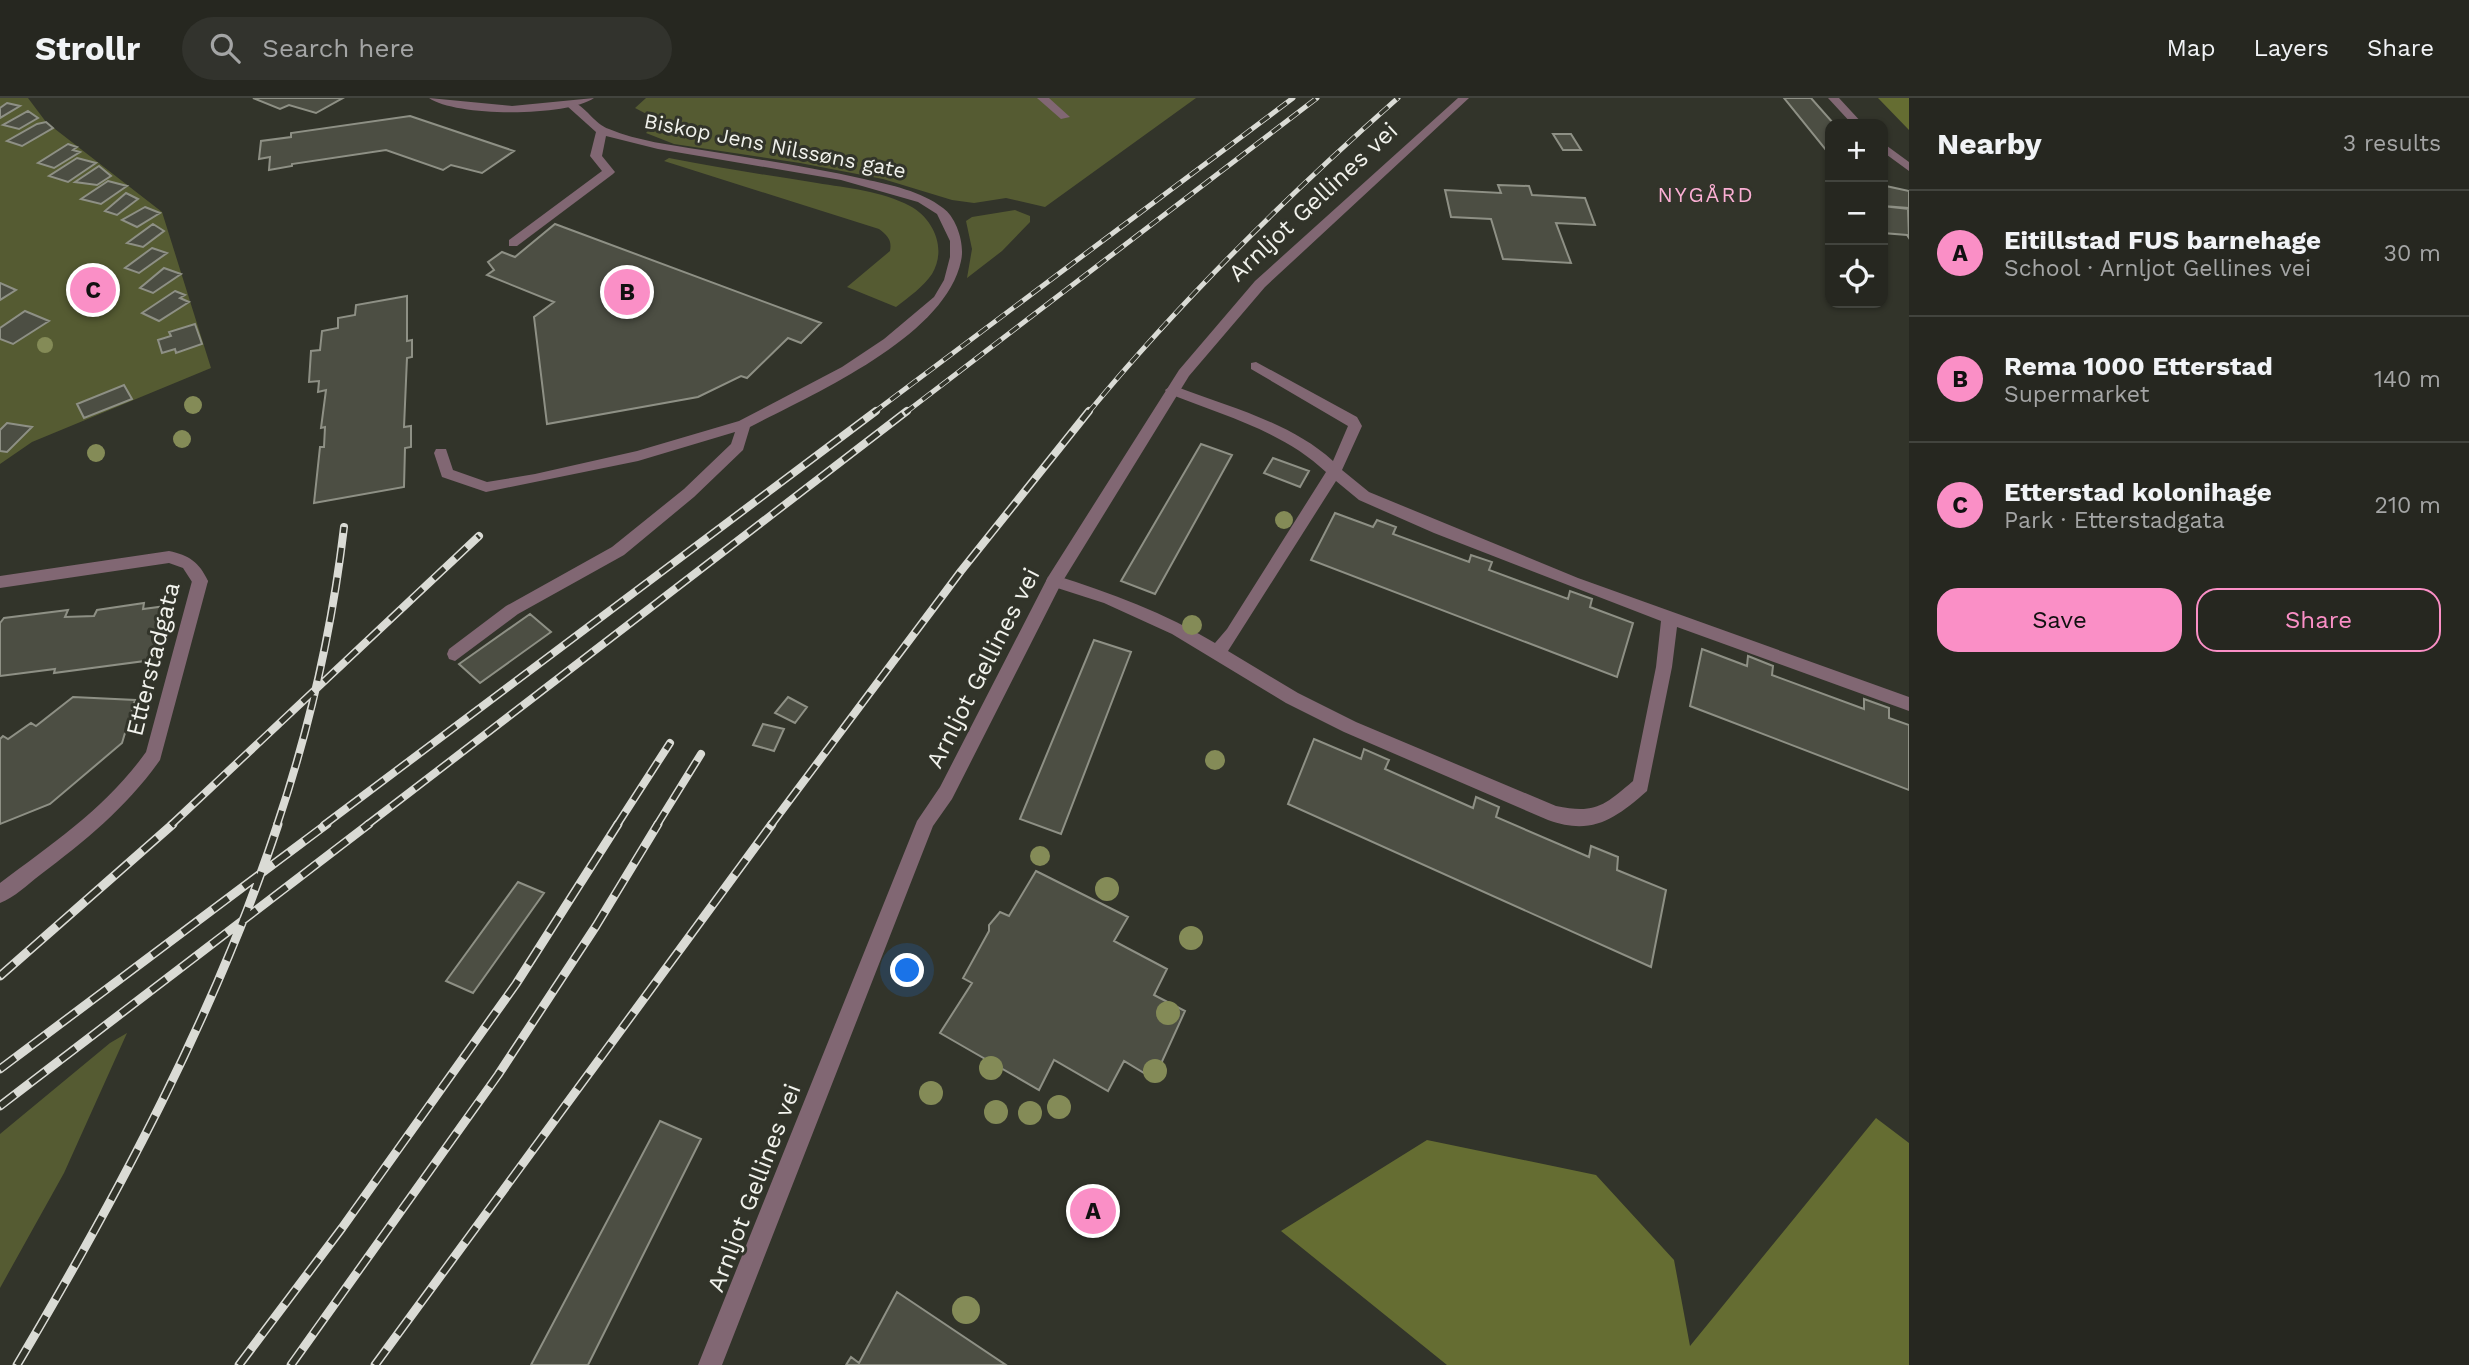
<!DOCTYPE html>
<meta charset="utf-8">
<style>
body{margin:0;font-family:"Work Sans",sans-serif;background:#32332d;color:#f1f3f6}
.controls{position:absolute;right:21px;top:21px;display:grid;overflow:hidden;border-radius:14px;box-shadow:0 2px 5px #0004}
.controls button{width:63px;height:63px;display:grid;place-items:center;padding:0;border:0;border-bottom:2px solid #42443e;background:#262720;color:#f1f3f6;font:35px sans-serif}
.you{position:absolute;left:908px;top:873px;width:24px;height:24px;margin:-18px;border:5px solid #fff;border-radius:50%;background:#1a73e8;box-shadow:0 0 0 10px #1a73e833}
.badge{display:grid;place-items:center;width:46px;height:46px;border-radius:50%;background:#fa8fc6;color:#111;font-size:23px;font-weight:700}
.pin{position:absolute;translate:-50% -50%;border:4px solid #fff;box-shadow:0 2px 7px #0006}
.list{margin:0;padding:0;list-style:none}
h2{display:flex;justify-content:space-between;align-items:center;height:91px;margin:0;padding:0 28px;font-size:30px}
h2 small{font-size:23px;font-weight:400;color:#a4a5a5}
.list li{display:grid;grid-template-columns:46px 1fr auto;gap:21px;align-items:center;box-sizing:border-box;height:126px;padding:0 28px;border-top:2px solid #42443e}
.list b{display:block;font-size:26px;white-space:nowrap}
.list p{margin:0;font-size:23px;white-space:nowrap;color:#a4a5a5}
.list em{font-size:23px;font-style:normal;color:#a4a5a5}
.actions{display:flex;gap:14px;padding:21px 28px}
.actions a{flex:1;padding:16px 0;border:2px solid #fa8fc6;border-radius:21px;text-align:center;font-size:24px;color:#fa8fc6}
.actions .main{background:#fa8fc6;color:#111}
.icon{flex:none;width:38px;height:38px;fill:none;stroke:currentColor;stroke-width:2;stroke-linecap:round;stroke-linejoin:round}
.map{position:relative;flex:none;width:1909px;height:1267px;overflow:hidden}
header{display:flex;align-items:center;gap:42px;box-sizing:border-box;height:98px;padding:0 35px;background:#262720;border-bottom:2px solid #42443e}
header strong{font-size:33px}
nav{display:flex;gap:38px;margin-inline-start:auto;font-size:24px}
.search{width:490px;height:63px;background:#32332d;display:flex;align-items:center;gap:18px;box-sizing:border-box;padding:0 24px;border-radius:38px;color:#a4a5a5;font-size:26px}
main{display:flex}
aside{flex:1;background:#262720}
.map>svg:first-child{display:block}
.green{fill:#555b32}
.forest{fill:#656d32}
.building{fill:#4c4e43;stroke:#8e9085;stroke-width:2}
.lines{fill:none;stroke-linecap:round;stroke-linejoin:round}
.service{fill:#816773;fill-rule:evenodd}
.minor{fill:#816773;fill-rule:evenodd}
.rail-far2-casing{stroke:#dadbd5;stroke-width:5}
.rail-far1-casing{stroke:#dadbd5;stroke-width:8}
.rail-casing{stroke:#dadbd5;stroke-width:9}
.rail-far2{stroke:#32342a;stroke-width:3.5;stroke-dasharray:11;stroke-linecap:butt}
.rail-far1{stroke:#32342a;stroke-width:5;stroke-dasharray:15;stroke-linecap:butt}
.rail{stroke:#32342a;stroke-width:6;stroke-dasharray:19;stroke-linecap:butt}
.tree{fill:#848b57}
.labels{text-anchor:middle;stroke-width:6;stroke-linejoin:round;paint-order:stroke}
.far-street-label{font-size:21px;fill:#f1f2ec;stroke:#32342a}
.far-neighbourhood-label{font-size:21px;letter-spacing:2px;fill:#fbafd4;stroke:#32342a}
.street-label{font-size:24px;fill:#f1f2ec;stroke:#32342a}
</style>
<header>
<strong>Strollr</strong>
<div class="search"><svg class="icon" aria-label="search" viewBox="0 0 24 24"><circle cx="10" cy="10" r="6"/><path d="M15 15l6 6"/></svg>Search here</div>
<nav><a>Map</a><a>Layers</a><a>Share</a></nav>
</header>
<main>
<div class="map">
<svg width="1909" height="1267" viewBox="0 0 1909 1267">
<rect width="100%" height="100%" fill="#32342a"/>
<path class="green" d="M0,0h28l18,24 116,90 49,156 -179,74 -32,22z
M646,0h550l-151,109 -39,-9 -32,5 -22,-3 -69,-21 -83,-16 -126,-19 -28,-11 12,-13 -23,-12z
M669,60c49,10 98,17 148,25 30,5 65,8 93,23 24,13 37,43 22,68 -9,13 -23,23 -36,33l-49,-20 43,-36c2,-11 -2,-15 -11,-22l-215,-68z
M1015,112l15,6v6l-28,29 -35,27 5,-29 -6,-28 6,-4z
M127,935l-63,140 -64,115v-154l110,-91z"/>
<path class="forest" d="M1878,0h31v32z
M1876,1020l33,25v222h-462l-166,-134 146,-91 169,35 78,85 16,86z"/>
<path class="building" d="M253,0h90l-27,15 -27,-8 -9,4z
M1784,0h27l23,26h-4v31z
M7,5l13,3 -20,12v-10z
M28,13l10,7 -19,11 -16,-4z
M410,18l104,35 -32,22 -31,-8 -8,5 -57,-20 -94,14v2l-23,4 1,-13 -11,2 2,-18 30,-4v-4z
M46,24l7,6 -31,18 -15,-5 30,-17z
M1553,36h18l10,16h-18z
M68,46l9,3 -4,3 7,2 -26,16 -16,-5z
M77,60l19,5 -28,19 -19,-6z
M99,68l12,10 -14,9 -22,-3z
M108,83l19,5 -26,18 -20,-5z
M1883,84l3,4 23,5v18l-26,-3z
M1498,87l31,1 3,9 53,3 10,27 -39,-2 15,40 -68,-4 -12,-40 -40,-2 -6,-27 56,3z
M126,95l12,6 -21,16 -12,-4z
M1883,108l25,2 1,30 -2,-3 -24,-2z
M145,109l15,6 -23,14 -15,-7z
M153,126l11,7 -21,16 -16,-4z
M555,126l250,93 16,6 -20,20 -13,-5 -41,40 -6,-2 -43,21 -151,27 -13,-107 20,-15 -67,-27 7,-5 -6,-8 14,-10 13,5z
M152,150l15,5 -28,20 -14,-5z
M164,170l17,6 -28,19 -13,-5z
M0,185l16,7 -16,10z
M175,193l10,4 -5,3 9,4 -30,19 -17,-8z
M407,198v45l5,-1v17l-5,1 -3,69 7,-1v21l-6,1 -1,39 -90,16 6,-56h4l1,-20 -4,1 5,-38 -8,2 1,-11 -10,1 2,-31 9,-1 2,-19 16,-3v-10l17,-3 1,-10z
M25,213l24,10 -36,23 -13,-5v-11z
M195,226l7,20 -26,9 -1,-4 -13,4 -4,-13 13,-4 -2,-4z
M124,287l8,14 -48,19 -7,-14z
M7,325l25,4 -25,25 -7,-1v-21z
M1201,346l31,11 -77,139 -34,-13z
M1273,360l36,13 -9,16 -36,-14z
M1335,415l38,14 4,-7 19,7 -3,7 76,28 2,-7 21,7 -3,8 79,29 2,-8 22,8 -2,8 43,16 -16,54 -306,-117z
M144,505l-1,6 23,-3 -14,54 -98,13 1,-4 -55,7v-53l4,-5 64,-8 -3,7 29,-1 3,-6z
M530,516l21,18 -71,51 -21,-19z
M1094,542l37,12 -70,182 -41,-15z
M1702,551l45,17 1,-10 25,10 -1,9 92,34v-10l25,9v10l20,7v65l-219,-84z
M73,599l62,3 -13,43 -72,61 -50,20v-85l3,-3 5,3 23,-16 5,3z
M788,599l19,10 -12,16 -20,-10z
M763,626l21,5 -10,22 -21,-6z
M1314,641l47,20 3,-10 25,11 -4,9 88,39 3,-11 23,10 -3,10 93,40 2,-11 27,11 -1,13 49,20 -15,77 -363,-163z
M1036,773l92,46 -14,24 53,28 -13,26 31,16 -31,68 -30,-18 -16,30 -54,-31 -15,30 -99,-57 32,-50 -9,-5 26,-47v-6l11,-13 9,4z
M518,784l26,11 -71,100 -27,-12z
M660,1023l41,18 -113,226h-57z
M897,1194l109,73h-160l5,-8 8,6z"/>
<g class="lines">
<path class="service" d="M1037,0h12l21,19 -9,2z
M1828,0h11l24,26h-11z
M571,3c15,5 23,23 38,28 29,12 62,16 93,21 54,9 109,17 162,29 27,6 57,12 79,29 14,10 22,37 18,53 -16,76 -146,132 -211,166l-7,23 -49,47 -70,58 -106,59 -63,47 -6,-2 -2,-5 2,-5 57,-43 106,-59 72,-58 47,-45 4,-12 -97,29 -152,31 -44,-15 -8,-24 2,-4h10l7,21 34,12 48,-8 102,-23 102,-30 103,-54 42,-28 50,-42 10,-17 6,-23v-16l-13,-27 -19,-12 -77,-22 -183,-31 -52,-13 -4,20 13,16 -2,2 -96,72h-8v-6l93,-69 -12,-15 6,-24 -29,-26 -1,-2z
M1883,45l26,19v9l-26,-19z
M1256,264l101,55 5,9 -20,44 27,22 209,86 331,119v14l-232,-84 -5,40 -25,124c-32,28 -55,45 -99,29l-204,-88 -58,-29 -114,-69 -68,-31 -56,-18 -2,-4 2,-4 6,-2c57,18 111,38 161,68l12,-14 99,-157c-43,-41 -104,-57 -159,-79l-2,-3 7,-5 5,2c52,20 113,35 156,74l15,-35 -97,-57v-6zM1336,383l23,19 75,33 227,88 -5,46 -23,114c-29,25 -38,33 -77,25l-200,-84 -58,-29 -70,-42z
M200,477l8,6 -48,179c-33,47 -75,81 -120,115 -13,10 -25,22 -40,28v-20c53,-40 107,-76 146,-131l46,-171z"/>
<path class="minor" d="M429,0l83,8 82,-8c-27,19 -138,19 -165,0z
M1458,0h11l-204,189 -76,89 -128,208 -109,215 -19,27 -211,539h-24l219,-544 23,-34 108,-210 131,-207 76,-89z
M169,453c20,4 30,11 39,30l-2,4h-12l-11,-17 -14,-5 -169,25v-12z"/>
<defs>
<path id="rail-far2" d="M873,315l420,-315
M905,315l412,-315
M1088,315c94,-114 199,-217 310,-315"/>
<path id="rail-far1" d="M171,727l308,-289
M277,727c33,-98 55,-195 67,-298
M324,727l552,-414
M367,727l540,-414
M617,727l53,-82
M657,727l44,-71
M771,727l190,-254 128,-160"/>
<path id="rail" d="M0,878l173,-152
M0,971l327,-245
M0,1008l369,-282
M17,1267c100,-168 200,-355 261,-541
M239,1267l103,-137 174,-244 102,-160
M291,1267l207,-290 98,-149 62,-102
M375,1267l397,-541"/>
</defs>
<use href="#rail-far2" class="rail-far2-casing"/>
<use href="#rail-far1" class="rail-far1-casing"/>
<use href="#rail" class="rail-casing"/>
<use href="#rail-far2" class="rail-far2"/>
<use href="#rail-far1" class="rail-far1"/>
<use href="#rail" class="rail"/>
</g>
<g class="tree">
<circle cx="45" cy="247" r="8"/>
<circle cx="193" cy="307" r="9"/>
<circle cx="182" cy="341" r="9"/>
<circle cx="96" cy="355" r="9"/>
<circle cx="1284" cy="422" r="9"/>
<circle cx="1192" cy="527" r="10"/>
<circle cx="1215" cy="662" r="10"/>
<circle cx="1040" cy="758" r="10"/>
<circle cx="1107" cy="791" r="12"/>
<circle cx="1191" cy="840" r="12"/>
<circle cx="1168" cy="915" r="12"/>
<circle cx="991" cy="970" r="12"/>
<circle cx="1155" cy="973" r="12"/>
<circle cx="931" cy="995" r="12"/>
<circle cx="1059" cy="1009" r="12"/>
<circle cx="996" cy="1014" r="12"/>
<circle cx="1030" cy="1015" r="12"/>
<circle cx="966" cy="1212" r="14"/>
</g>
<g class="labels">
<g class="far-street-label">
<text transform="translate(775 48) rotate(11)" y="7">Biskop Jens Nilssøns gate</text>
</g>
<g class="far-neighbourhood-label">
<text x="1706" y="104">NYGÅRD</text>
</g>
<g class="street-label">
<text transform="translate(1313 104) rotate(-43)" y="8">Arnljot Gellines vei</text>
<text transform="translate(153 561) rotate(-76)" y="8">Etterstadgata</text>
<text transform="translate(983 570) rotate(-63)" y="8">Arnljot Gellines vei</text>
<text transform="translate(754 1090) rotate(-69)" y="8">Arnljot Gellines vei</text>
</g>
</g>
</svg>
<div class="controls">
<button>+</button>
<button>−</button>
<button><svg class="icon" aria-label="locate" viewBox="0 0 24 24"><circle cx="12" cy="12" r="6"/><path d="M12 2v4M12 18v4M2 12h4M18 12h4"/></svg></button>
</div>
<div class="you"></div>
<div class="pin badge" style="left:1093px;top:1113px">A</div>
<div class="pin badge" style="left:627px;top:194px">B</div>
<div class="pin badge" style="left:93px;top:192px">C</div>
</div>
<aside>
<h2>Nearby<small>3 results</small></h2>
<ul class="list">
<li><span class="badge">A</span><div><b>Eitillstad FUS barnehage</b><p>School · Arnljot Gellines vei</p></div><em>30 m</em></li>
<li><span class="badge">B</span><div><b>Rema 1000 Etterstad</b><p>Supermarket</p></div><em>140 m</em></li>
<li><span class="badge">C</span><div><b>Etterstad kolonihage</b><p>Park · Etterstadgata</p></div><em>210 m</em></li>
</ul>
<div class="actions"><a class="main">Save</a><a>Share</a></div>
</aside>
</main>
